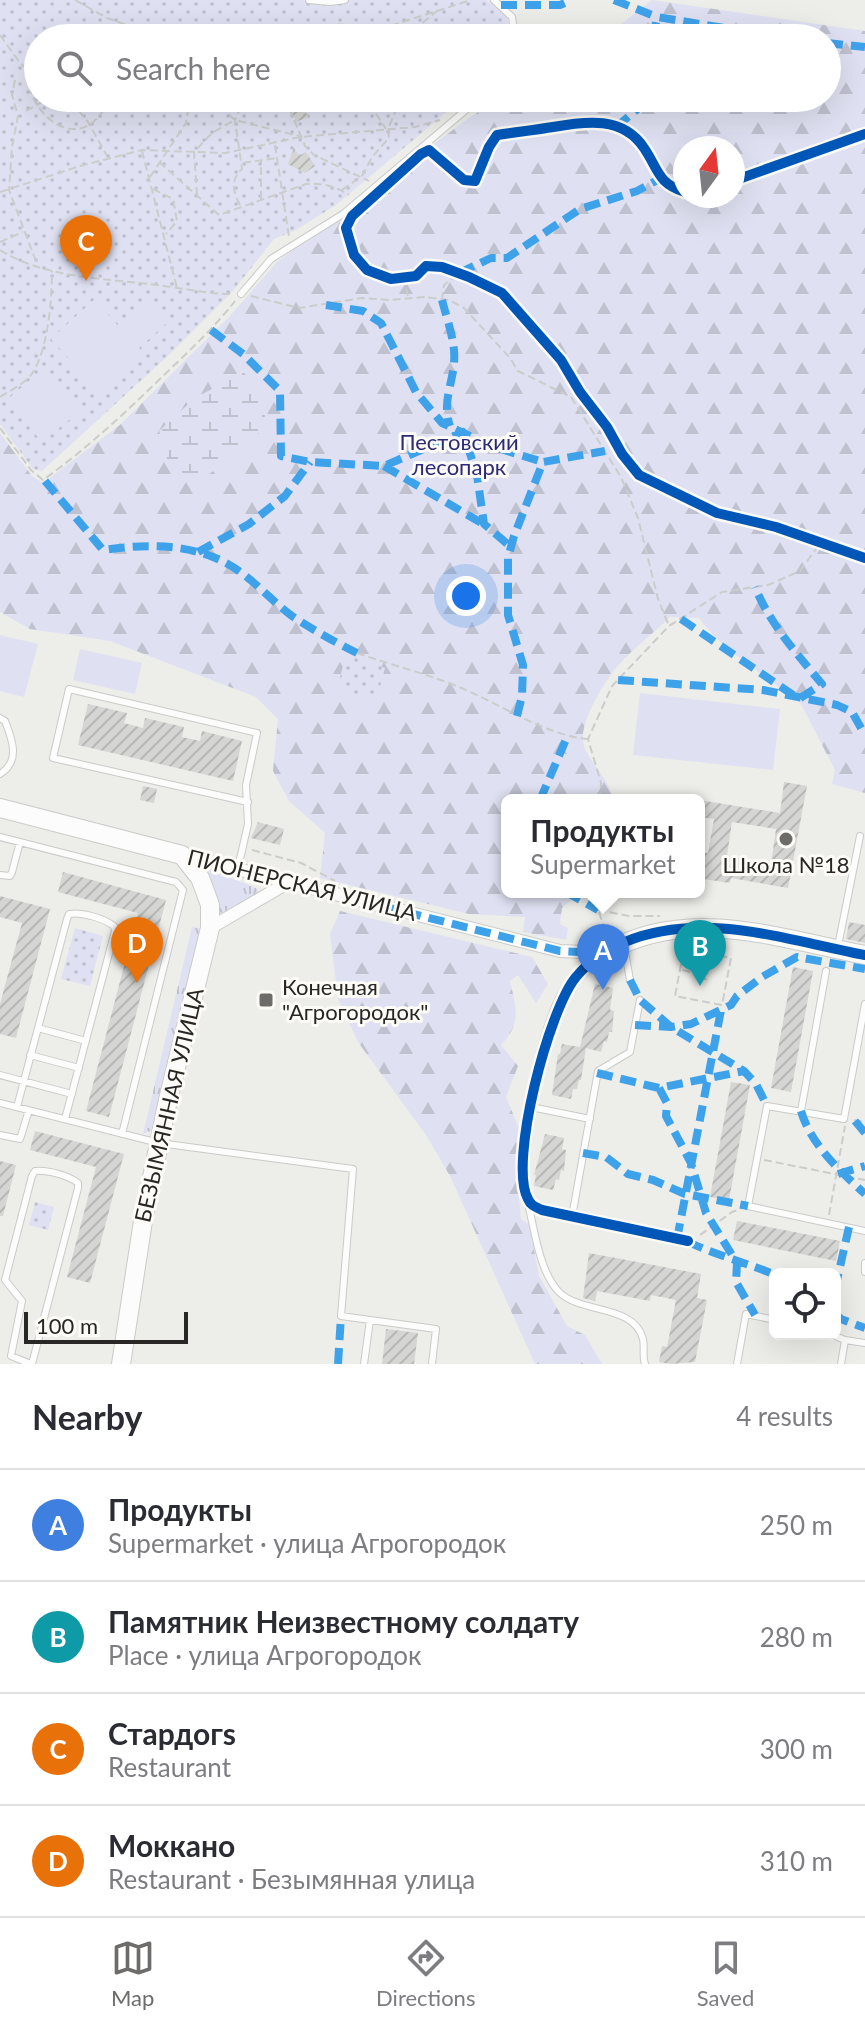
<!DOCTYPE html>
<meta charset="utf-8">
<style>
body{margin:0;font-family:Lato,sans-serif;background:#f7f7f7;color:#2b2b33}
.controls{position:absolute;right:24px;bottom:24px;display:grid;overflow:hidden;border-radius:12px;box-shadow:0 8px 32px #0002}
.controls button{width:72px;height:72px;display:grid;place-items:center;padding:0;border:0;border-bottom:2px solid #e1e1e2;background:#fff;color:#2b2b33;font:40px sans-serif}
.compass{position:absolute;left:673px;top:136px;width:72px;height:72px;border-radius:50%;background:#fff;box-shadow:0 8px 32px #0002;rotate:15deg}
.scale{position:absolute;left:24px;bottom:20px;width:164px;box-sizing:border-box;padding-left:8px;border:4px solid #282726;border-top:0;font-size:22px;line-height:28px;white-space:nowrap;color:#282726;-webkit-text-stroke:6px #fcfbf6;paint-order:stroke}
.you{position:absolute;left:466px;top:596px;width:28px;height:28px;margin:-20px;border:6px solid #fff;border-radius:50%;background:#1a73e8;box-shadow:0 0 0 12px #1a73e833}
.badge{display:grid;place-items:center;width:52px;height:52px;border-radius:50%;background:#6d6c6b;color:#fff;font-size:26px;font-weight:700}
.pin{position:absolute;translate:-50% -66px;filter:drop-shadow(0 2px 4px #0008)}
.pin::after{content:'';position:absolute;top:42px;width:28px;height:24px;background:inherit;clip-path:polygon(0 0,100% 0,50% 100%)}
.popup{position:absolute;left:501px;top:794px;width:204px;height:104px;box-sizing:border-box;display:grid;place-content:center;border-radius:12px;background:#fff;filter:drop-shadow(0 2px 6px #0005);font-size:26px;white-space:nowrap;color:#7c7c81}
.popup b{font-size:30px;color:#2b2b33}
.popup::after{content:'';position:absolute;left:50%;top:100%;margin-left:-16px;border:16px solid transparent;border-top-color:#fff}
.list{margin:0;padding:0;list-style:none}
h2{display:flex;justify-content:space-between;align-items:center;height:104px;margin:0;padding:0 32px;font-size:34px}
h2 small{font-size:26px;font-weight:400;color:#7c7c81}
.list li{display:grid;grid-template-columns:52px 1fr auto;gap:24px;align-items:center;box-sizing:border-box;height:112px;padding:0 32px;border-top:2px solid #e1e1e2}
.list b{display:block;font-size:30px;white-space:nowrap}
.list p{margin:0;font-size:26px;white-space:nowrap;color:#7c7c81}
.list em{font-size:26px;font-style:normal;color:#7c7c81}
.icon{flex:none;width:44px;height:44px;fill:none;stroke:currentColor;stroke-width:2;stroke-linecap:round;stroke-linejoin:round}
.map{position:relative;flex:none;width:865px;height:1364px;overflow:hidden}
.search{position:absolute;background:#fff;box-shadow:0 8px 32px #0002;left:24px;right:24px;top:24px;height:88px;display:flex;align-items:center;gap:20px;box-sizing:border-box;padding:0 28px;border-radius:44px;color:#7c7c81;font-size:30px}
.sheet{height:552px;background:#fff}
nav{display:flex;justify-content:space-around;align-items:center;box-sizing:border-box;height:112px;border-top:2px solid #e1e1e2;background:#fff;font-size:22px;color:#7c7c81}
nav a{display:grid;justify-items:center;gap:4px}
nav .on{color:#6d6c6b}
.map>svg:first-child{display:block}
.grass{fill:url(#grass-tufts)}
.forest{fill:url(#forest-firs);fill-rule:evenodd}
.wetland{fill:url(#wetland-marsh)}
.park{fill:url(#park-dots)}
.pitch{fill:#dfe1f2}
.building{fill:url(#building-hatch);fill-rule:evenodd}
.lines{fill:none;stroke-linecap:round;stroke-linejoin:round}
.lane-casing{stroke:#cacac8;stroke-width:8}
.street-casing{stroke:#cacac8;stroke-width:14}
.secondary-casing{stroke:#cacac8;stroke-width:20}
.path{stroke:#cccccb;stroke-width:2;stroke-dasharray:8 4;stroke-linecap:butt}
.lane{stroke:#fcfcfc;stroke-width:6}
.street{stroke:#fcfcfc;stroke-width:12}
.secondary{stroke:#fcfcfc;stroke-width:18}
.quiet{stroke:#3ea2eb;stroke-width:8;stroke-dasharray:16 8;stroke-linecap:butt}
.cycleway-casing{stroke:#fcfbf6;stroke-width:15}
.cycleway{stroke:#0057b8;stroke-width:10}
.poi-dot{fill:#6d6c6b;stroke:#fcfbf6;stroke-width:3}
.labels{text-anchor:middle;stroke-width:6;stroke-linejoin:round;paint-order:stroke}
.park-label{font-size:22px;fill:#2d2b77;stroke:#fcfbf6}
.poi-label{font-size:22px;fill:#282726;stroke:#fcfbf6}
.street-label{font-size:22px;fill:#282726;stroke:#fcfbf6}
</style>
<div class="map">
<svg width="865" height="1364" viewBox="0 0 865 1364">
<defs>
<pattern id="grass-tufts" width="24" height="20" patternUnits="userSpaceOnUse" patternTransform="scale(2)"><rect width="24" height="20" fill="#dfe1f2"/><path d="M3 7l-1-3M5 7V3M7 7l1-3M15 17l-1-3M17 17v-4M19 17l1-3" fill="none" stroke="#bfc1cf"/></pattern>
<pattern id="forest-firs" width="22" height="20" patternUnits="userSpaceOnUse" patternTransform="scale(2)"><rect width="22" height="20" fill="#dfe1f2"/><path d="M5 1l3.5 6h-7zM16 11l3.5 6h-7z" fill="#bfc1cf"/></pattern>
<pattern id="wetland-marsh" width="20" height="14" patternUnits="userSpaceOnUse" patternTransform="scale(2)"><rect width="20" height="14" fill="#dfe1f2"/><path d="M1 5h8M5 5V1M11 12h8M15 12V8" fill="none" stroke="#bfc1cf"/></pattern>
<pattern id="park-dots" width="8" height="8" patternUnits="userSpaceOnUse" patternTransform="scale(2)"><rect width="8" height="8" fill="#dfe1f2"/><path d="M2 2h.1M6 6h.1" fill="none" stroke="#bfc1cf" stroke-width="1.8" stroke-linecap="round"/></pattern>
<pattern id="building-hatch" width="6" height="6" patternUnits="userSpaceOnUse" patternTransform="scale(2)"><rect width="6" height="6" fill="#d5d5d4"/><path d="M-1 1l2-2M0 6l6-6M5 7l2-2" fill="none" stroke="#b7b7b6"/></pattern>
</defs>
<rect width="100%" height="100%" fill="#ededea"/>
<path class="grass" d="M207,868l49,20 3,5 -38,20 -3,-1 -14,-43z
M192,927l6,1 5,4 -48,197 -12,5z"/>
<path class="forest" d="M652,0l213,31v762l-33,-9 3,-14 -35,-68 -4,-1c-33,-28 -71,-48 -97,-83l-29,-1c-18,18 -42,35 -58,56 -11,15 -35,54 -28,73 6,18 28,35 28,54h-105v92h73l-18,16 -2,16 8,4 -2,12 -43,-8 2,-15 -56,-3 -149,-36 5,-45 -36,-32 -16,-30 5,-52 -22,-22 -146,-56 -80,-12 -30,-17v-179l32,43 11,7 78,-59 107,-106 49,-56 193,-145 33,-19h324v-60h-224zM685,148h48v48h-48z
M340,911l192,46 16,27 -12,19 -18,-28 -8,6c6,27 12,42 -9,64l17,21 -12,31 13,31 -3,35 5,56 12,8 -1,12 7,37 28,50 18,9 17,29h-67l-85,-188 -24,-41 -68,-93 -20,-43 -8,-65z"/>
<path class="wetland" d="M243,372l25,24 -5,32 -26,28 -39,25 -29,-15 -10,-35 36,-33z"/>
<path class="park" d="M0,0h307l26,3 18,-3h135l18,9 6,19 -1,10h-471v60h425l-127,107 -42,26 -20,8 -42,53 -62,62 -128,117 -9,-2 -33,-45z
M346,654l39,14 -9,34 -39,-13z
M75,928l28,8 -13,50 -29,-7z
M35,1202l19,5 -6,23 -19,-5z"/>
<path class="pitch" d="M95,299l25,29 31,-27 18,20 -30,27 6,6 -44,40 -50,-55z
M43,369l23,21 14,21 -38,31 -35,-42z
M0,635l38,9 -14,53 -24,-6z
M80,649l62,14 -7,31 -62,-14z
M640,693l140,16 -7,61 -140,-15z"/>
<path class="building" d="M295,98h5l8,19 -12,5 -8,-21z
M294,148l5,8 7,-4 9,14 -10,7 -17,-9z
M88,704l39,9 -3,10 19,5 2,-10 39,9 -2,10 18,4 2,-10 40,10 -9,40 -155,-36z
M784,782l23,4 -19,102 -57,-10 -1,5 -27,-4v-5l-4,-1v-21l9,1 6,-34 -15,-2v-17l81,13zM732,822l44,7 -5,35 -44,-8z
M143,786l14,3 -3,14 -14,-3z
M258,822l26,7 -4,16 -29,-7z
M63,872l103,28 -57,217 -23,-6 52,-198 -80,-21z
M0,896l50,13 -34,129 -16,-4v-30l22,-81 -22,-6z
M849,922l16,3v18l-19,-4z
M793,967l20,4 -22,121 -20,-4z
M595,984l18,4 -3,22 4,1 -2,21h-3l-2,10 -3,-1 -3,11 -15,-4 -5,32h-2l-2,9h-4l-2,10 -19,-4 6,-41h2l2,-10 18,3z
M731,1082l19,3 -21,115 -19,-3z
M35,1131l89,23 -34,129 -23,-6 29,-110 -66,-17z
M545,1134l19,4 -2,11 4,1 -2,21 -3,-1 -2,10 -3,-1 -3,11 -19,-4 2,-11h-2z
M0,1161l16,4 -13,51h-3z
M737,1221l103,20 -4,20 -103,-21z
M589,1253l112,21 -4,24 10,2 -12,62 -24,2 -12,-2 3,-16 5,1 9,-47 -25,-5 -1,6 -53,-10 -2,10 -12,-3z
M386,1329l32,4 -4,31h-32z"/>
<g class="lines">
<defs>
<path id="lane" d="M309,0l21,2 15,-2
M494,0l18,17 3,21
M241,294l30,-35 72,-45 137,-116
M0,718l5,3c7,18 16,40 -5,53
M0,837l176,45 7,8 -61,244
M238,868l10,-44 -2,-39 11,-52 -188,-44 -16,69 195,44
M0,875l10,1 2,-4 8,-30
M624,946l6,34
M838,946l22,-110
M865,1004l-21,115 -77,-13 -19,100 117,25
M38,1028l48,13
M30,1055l49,13
M0,1075l72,19
M0,1103l159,40 194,26 -12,147 95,13 -4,35
M17,1107l50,-188 2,-5c13,-2 34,4 45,12l1,5 -50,188
M531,1107l59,12
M801,1111l25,-140
M0,1135l20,4 9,-29
M528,1204c7,27 11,67 31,88 22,22 75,12 84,47 2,9 -1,17 2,25
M572,1217l26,-146 32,-19 10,-52
M865,1263v9
M830,1334l15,6 20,3
M31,1364l-20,-8 11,-55 -17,-21 27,-104 3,-5c12,-1 33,4 43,12v5l-46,176
M364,1364l6,-44
M737,1364l9,-50 29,6
M841,1364l4,-24"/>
<path id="street" d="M182,855l378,96 45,2
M210,928l79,-46
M605,953c-18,12 -32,25 -42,44 -18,32 -53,170 -35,202 3,6 8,8 14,11l146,31"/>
<path id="secondary" d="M0,808l182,47 18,23 5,13 5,14v23l-42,172 -25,121 -22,143
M605,953c83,-48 172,-15 260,2"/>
</defs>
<use href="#lane" class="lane-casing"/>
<use href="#street" class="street-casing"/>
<use href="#secondary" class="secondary-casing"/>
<path class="path" d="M75,0l32,18 23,8 72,2 15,10
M368,33l103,-33
M0,35l20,28 18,15
M41,38l24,-6 21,6
M164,38l26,-8
M305,38c20,-16 41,-18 63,-5l1,5
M340,38l3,-13
M404,38l33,-27
M38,40c-38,58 43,132 71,58
M15,80l-3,15 6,21 -6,31 -3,43 28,74
M51,98l14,5 9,-5
M211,98l24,22 64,16
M285,98l20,48 9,9 55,26
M358,98l16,13 12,18
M71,101l17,21 19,34
M26,111l23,-13
M275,145l14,92
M142,151l35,137
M159,162l60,53 87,-31c17,-1 29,2 43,11
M243,163l33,-5
M150,177l36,-54 4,-25
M153,189l20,10 4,22 -11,13
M342,190l20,-14 10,-19 17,-19 -1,-9 13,-31
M0,192l80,-26 62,-16 83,3 75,-16 115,-10 25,-7
M197,195l-3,-43 18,-19 21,-12
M261,199v-39
M240,205c-7,-13 -10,-25 2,-36l-7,-49 10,-22
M0,242l23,-10
M0,250c48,30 110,28 164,36 23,3 45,8 69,8
M403,278l5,18
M251,296l48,12 63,-10 28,2 34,-3 25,3 15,8 46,50 8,13 53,26 50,80 17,41 20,81 11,27
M442,300l2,-15 15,-12
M0,397c9,-6 24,-13 31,-22 17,-23 21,-76 21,-104
M0,428l31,42 12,10c42,-30 81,-66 118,-102 26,-25 52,-49 74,-77
M357,653c37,13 76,22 111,38 39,17 76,43 119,48
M600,800l1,-17 -13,-44 24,-53 57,-60 53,-34 46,-7 32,-14 21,-29
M252,850l49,13 34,18
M586,892l12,18 10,27
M598,910l31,6h31
M684,949l47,9 -9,47 -47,-9z
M704,954l-5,24 7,1 5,-25
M682,970l17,4
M854,1120l11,2
M764,1160l101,20
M829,1215l16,-89
M700,1235l32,-23 9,-3"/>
<use href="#lane" class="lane"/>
<use href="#street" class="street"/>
<use href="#secondary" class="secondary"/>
<path class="quiet" d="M614,0l43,17
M501,5h59l12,-5
M653,38l4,-21 129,21
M827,43l38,4
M616,127l24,-20 4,-9
M459,273l32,-15h16l73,-49 57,-18 24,-13
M442,300c5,20 14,42 12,63 -2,23 -12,40 -4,63
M326,305l37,6 18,12 35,69 26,31 52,24 49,15
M211,330l32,24 37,37 1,65 29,6 74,4 79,-34 14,43 7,49 27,23
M384,466l101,59
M45,481l58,69c36,-5 75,-7 110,7 34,13 52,39 79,59 21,14 43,26 65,37
M198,552l51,-28 36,-28 25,-34
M681,619l118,80 23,-15c-25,-30 -52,-60 -67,-97
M618,680l145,10 74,15 15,7 13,23
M517,716l5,-20 1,-31 -15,-50v-57l6,-22 29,-74 62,-11
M540,800l27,-63
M566,892l32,18
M382,906l178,45 40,2
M630,980l10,20 31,27 73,44 12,13 11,22
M635,1025l36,2 20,-3 40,-19 6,-9 25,-19 35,-20 68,12
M597,1073l62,15 85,-17
M659,1088l8,15 -1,13 25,47 15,50 31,50 -1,19 19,33
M801,1111c10,34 39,60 64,83
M855,1121l10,12
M583,1153l23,4 22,17 25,6 32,14 63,12
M838,1174l27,-8
M677,1239l45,-234
M688,1241c7,7 71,26 87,34
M835,1289l14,-62
M835,1313l6,6 24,9
M338,1364l3,-48"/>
<defs>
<path id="cycleway" d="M733,181l132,-47
M685,192c-28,-9 -26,-22 -41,-44 -21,-32 -58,-27 -91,-21 -18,3 -37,5 -56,8l-8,12 -14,34 -11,-1 -35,-30 -8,4 -69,62 -6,12 8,27 13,15 24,9 25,-3 10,-10 16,1 27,10 33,16 59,67 19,32 27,35 15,27 17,21 78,38 59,14 89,31
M688,1241l-146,-31c-6,-3 -11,-4 -14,-11 -20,-36 21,-190 48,-222 12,-15 31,-28 49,-35 77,-32 162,-2 240,13"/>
</defs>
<use href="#cycleway" class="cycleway-casing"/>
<use href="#cycleway" class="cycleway"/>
</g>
<g class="poi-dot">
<circle cx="786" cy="839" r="8"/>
<rect x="258" y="992" width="16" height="16" rx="4"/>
</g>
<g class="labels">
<g class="park-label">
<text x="459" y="450">Пестовский<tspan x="459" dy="25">лесопарк</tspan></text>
</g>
<g class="poi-label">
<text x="786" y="873">Школа №18</text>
<text x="282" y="995" text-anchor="start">Конечная<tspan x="282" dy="25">"Агрогородок"</tspan></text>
</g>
<g class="street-label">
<text transform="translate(302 885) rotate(14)" y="8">ПИОНЕРСКАЯ УЛИЦА</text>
<text transform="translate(169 1105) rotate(-77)" y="8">БЕЗЫМЯННАЯ УЛИЦА</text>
</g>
</g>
</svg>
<div class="controls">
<button><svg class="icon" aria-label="locate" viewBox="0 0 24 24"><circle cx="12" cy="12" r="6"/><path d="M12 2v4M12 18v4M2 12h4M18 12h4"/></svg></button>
</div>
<svg class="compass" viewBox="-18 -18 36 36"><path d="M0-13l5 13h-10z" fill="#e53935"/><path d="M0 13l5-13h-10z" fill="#7c7c81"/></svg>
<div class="scale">100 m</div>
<div class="you"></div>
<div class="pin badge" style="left:603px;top:990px;background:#3f7fe0">A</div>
<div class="popup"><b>Продукты</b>Supermarket</div>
<div class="pin badge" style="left:700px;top:986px;background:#0f9aa8">B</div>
<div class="pin badge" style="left:86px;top:281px;background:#e8710a">C</div>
<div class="pin badge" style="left:137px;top:983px;background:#e8710a">D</div>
<div class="search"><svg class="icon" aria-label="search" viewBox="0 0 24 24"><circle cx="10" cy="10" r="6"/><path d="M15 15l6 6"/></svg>Search here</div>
</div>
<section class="sheet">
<h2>Nearby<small>4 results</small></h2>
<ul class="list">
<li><span class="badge" style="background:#3f7fe0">A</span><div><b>Продукты</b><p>Supermarket · улица Агрогородок</p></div><em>250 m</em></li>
<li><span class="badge" style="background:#0f9aa8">B</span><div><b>Памятник Неизвестному солдату</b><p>Place · улица Агрогородок</p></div><em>280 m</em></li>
<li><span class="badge" style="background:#e8710a">C</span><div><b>Стардогs</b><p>Restaurant</p></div><em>300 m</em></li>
<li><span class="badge" style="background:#e8710a">D</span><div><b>Моккано</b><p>Restaurant · Безымянная улица</p></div><em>310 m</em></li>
</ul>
</section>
<nav>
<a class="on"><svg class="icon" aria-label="map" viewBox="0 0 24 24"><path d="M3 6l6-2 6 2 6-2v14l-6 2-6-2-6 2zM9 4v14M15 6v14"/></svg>Map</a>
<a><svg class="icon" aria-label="directions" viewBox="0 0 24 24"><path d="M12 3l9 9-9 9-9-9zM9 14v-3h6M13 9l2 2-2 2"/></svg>Directions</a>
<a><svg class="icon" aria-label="saved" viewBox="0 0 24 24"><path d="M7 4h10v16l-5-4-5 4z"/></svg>Saved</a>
</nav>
